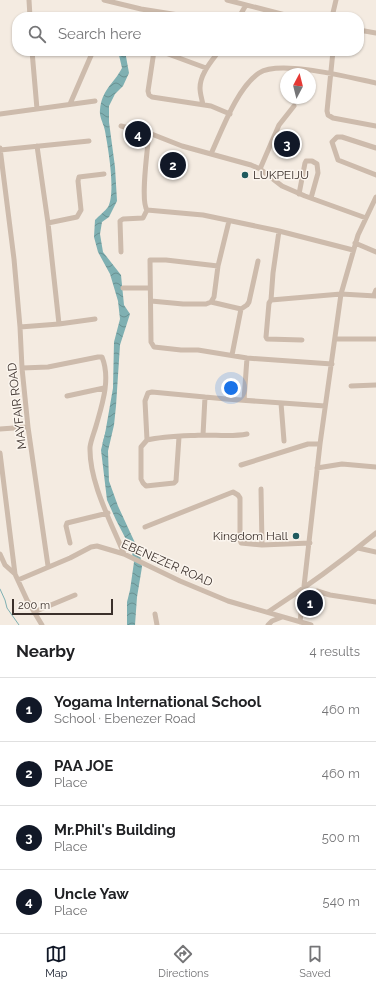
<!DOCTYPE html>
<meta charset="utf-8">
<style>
body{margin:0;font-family:Raleway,sans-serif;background:#f2f2f2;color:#202124}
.compass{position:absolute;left:280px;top:68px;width:36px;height:36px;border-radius:50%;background:#fff;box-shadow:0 1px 3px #0004;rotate:7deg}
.scale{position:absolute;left:12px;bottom:10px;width:101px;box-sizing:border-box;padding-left:4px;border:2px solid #3b302b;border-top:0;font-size:11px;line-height:14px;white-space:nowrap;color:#3b302b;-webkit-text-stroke:3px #fbf5ee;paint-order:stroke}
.you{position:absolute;left:231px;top:388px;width:14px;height:14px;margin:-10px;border:3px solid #fff;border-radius:50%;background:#1a73e8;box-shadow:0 0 0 6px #1a73e833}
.badge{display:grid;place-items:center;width:26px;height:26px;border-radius:50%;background:#111827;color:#fff;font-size:13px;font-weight:700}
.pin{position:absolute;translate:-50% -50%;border:2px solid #fff;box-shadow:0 1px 4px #0006}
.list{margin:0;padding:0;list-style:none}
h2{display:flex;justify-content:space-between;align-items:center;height:52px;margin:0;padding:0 16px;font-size:17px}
h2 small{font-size:13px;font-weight:400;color:#757577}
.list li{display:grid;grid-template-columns:26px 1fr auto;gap:12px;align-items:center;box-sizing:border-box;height:64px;padding:0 16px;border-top:1px solid #e0e0e0}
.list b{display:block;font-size:15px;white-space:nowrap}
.list p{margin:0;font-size:13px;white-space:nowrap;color:#757577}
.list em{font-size:13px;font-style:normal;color:#757577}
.icon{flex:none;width:22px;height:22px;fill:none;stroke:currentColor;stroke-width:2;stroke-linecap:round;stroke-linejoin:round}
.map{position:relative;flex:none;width:376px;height:625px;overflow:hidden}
.search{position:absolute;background:#fff;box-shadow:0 1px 3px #0004;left:12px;right:12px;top:12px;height:44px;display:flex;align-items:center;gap:10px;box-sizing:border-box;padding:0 14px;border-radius:16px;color:#757577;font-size:15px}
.sheet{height:308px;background:#fff}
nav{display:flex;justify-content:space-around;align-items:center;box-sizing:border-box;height:56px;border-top:1px solid #e0e0e0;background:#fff;font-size:11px;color:#757577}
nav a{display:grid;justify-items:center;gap:2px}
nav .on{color:#111827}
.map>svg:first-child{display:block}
.water{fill:url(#water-waves)}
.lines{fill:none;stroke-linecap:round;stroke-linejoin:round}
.stream{stroke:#7fb0b2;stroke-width:1}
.minor{stroke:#cdbbac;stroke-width:5}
.poi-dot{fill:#1f5a5e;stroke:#fbf5ee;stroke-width:1.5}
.labels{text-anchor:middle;stroke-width:3;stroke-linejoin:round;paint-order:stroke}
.poi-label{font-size:12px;fill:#3b302b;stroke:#fbf5ee;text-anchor:start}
.street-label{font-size:12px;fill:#3b302b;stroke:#fbf5ee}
</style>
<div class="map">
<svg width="376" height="625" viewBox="0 0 376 625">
<defs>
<pattern id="water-waves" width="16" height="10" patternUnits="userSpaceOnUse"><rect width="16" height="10" fill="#7fb0b2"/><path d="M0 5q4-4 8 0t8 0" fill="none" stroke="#699091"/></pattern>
</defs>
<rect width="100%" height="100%" fill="#f4ebe1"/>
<path class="water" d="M118,51h7l4,22 -6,13 -8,8 -6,12v16l6,45 2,34 -8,16 -7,5 -2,12 3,18 18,23 3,30 6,9 -10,31 -4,61 -2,19 -6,26 1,30 9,25 18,39 4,9 2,13 -5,30 -2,28h-8v-23l3,-12 4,-28 -3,-13 -15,-29 -9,-20 -6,-50 4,-16 8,-46 1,-46 6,-23 -2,-18 -8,-27 -12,-22 -4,-15 1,-17c4,-4 10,-9 13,-13 8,-15 0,-59 -3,-76 -1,-7 -6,-14 -5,-21 2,-21 13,-25 22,-42z"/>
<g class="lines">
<path class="stream" d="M103,443l3,-11
M0,589l5,11 2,8 12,17"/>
<path class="minor" d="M29,0l1,17
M104,0l37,9 50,8
M227,0l66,17
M239,17l7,-12
M332,17l4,-17
M359,30l17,3
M32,51l5,58
M154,51l-6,40 1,4 3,2 59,9 19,8
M160,51l46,17
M333,51l-6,60 1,4 5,3 43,8
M70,104l23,-53
M203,105c-1,-6 -3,-11 -3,-17 0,-14 11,-26 19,-37
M0,114l95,-13
M121,126l28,7
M276,132l16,8
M37,146l11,77 11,101
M0,148l14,111 6,68 2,41 6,59 20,139
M376,148l-34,-11h-5l-5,5 6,18 38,15
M0,150l89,-9
M211,154c11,-24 26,-66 48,-81 20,-14 93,5 117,10
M260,169l19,-44 15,-19
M299,194l6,-31 1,-2h6l5,3 1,9 -7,25
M147,210l56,5 76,16 74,19
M48,223l29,-6 4,-7 -3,-29 1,-4 25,-3
M355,243l21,9
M121,252l-1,-31 3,-2 20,-1 4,-8c-7,-9 1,-64 2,-77l33,13 69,19 9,4 22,17 23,10 61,22
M218,266l-52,-6h-16l1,82 3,5 27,3h17l49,8 85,6
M123,288h27
M374,295l2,-5
M271,300l2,-27 6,-42
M151,301l32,3h23l5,-2 30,7 6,-4 2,-3 9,-41
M211,302l3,-5 4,-31 11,-45
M20,327l39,-3 36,-5
M335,339h41
M302,340l-35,-1 -1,-2 3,-34 2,-3 70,-6 35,2
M232,355l9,-46
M22,368l26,-1 50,-10h4c9,22 0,48 -6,69 -2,7 -5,14 -6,21 -1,35 21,75 34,107
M351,386l25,-1
M67,396l37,-8
M244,400l3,-42
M281,403l3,38
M0,429l28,-2
M203,435l2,-38
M179,437l-3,44 -2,2 -28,3 -3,-3 -2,-4v-32l6,-7c17,-4 38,-4 56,-5 15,0 30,2 44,-1
M147,440l-2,-39 3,-8 4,-1 74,7 99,7
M0,453l15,121 12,26 15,25
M241,465l67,-21h12
M317,468l25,-4 34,3
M261,489l1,56
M145,527l88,-35 5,3 2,3v41l1,4 21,2 48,-2
M70,543l-4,-17 1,-3 41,-10
M358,548l18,4
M0,554l5,11 10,9
M18,580l52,-22 21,-11 6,-1 27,8 56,27 48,20 83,24
M304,598l13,-7 13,4 46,7
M34,612l41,-17
M268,612c37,-24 74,-51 108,-79
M155,614l2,11
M300,622l20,-178 21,-150 17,-59 18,-38
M268,625l4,-4 10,-4"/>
</g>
<g class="poi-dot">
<circle cx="245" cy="175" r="4"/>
<circle cx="296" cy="536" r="4"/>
</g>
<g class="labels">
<g class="poi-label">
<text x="253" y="179">LUKPEIJU</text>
<text x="288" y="540" text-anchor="end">Kingdom Hall</text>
</g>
<g class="street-label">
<text transform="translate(17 406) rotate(-97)" y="4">MAYFAIR ROAD</text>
<text transform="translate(167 563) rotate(24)" y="4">EBENEZER ROAD</text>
</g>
</g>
</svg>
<svg class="compass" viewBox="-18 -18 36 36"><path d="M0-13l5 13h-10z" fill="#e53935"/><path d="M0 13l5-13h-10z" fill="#757577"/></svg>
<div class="scale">200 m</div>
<div class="you"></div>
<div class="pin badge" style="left:310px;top:603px">1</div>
<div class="pin badge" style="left:173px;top:165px">2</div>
<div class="pin badge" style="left:287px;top:144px">3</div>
<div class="pin badge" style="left:138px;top:134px">4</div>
<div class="search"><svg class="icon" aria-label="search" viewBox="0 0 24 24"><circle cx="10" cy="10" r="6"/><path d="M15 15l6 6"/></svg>Search here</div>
</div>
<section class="sheet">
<h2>Nearby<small>4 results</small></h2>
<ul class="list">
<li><span class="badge">1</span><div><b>Yogama International School</b><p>School · Ebenezer Road</p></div><em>460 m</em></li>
<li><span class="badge">2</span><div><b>PAA JOE</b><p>Place</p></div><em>460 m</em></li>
<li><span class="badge">3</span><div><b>Mr.Phil's Building</b><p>Place</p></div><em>500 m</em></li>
<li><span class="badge">4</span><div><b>Uncle Yaw</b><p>Place</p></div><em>540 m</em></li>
</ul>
</section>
<nav>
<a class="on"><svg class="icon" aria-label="map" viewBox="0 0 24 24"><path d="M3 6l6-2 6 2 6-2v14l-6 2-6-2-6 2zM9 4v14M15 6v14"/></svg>Map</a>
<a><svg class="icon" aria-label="directions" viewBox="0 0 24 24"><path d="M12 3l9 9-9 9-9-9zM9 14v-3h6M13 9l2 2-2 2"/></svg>Directions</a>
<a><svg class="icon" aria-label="saved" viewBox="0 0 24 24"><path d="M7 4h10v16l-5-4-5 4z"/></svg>Saved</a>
</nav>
